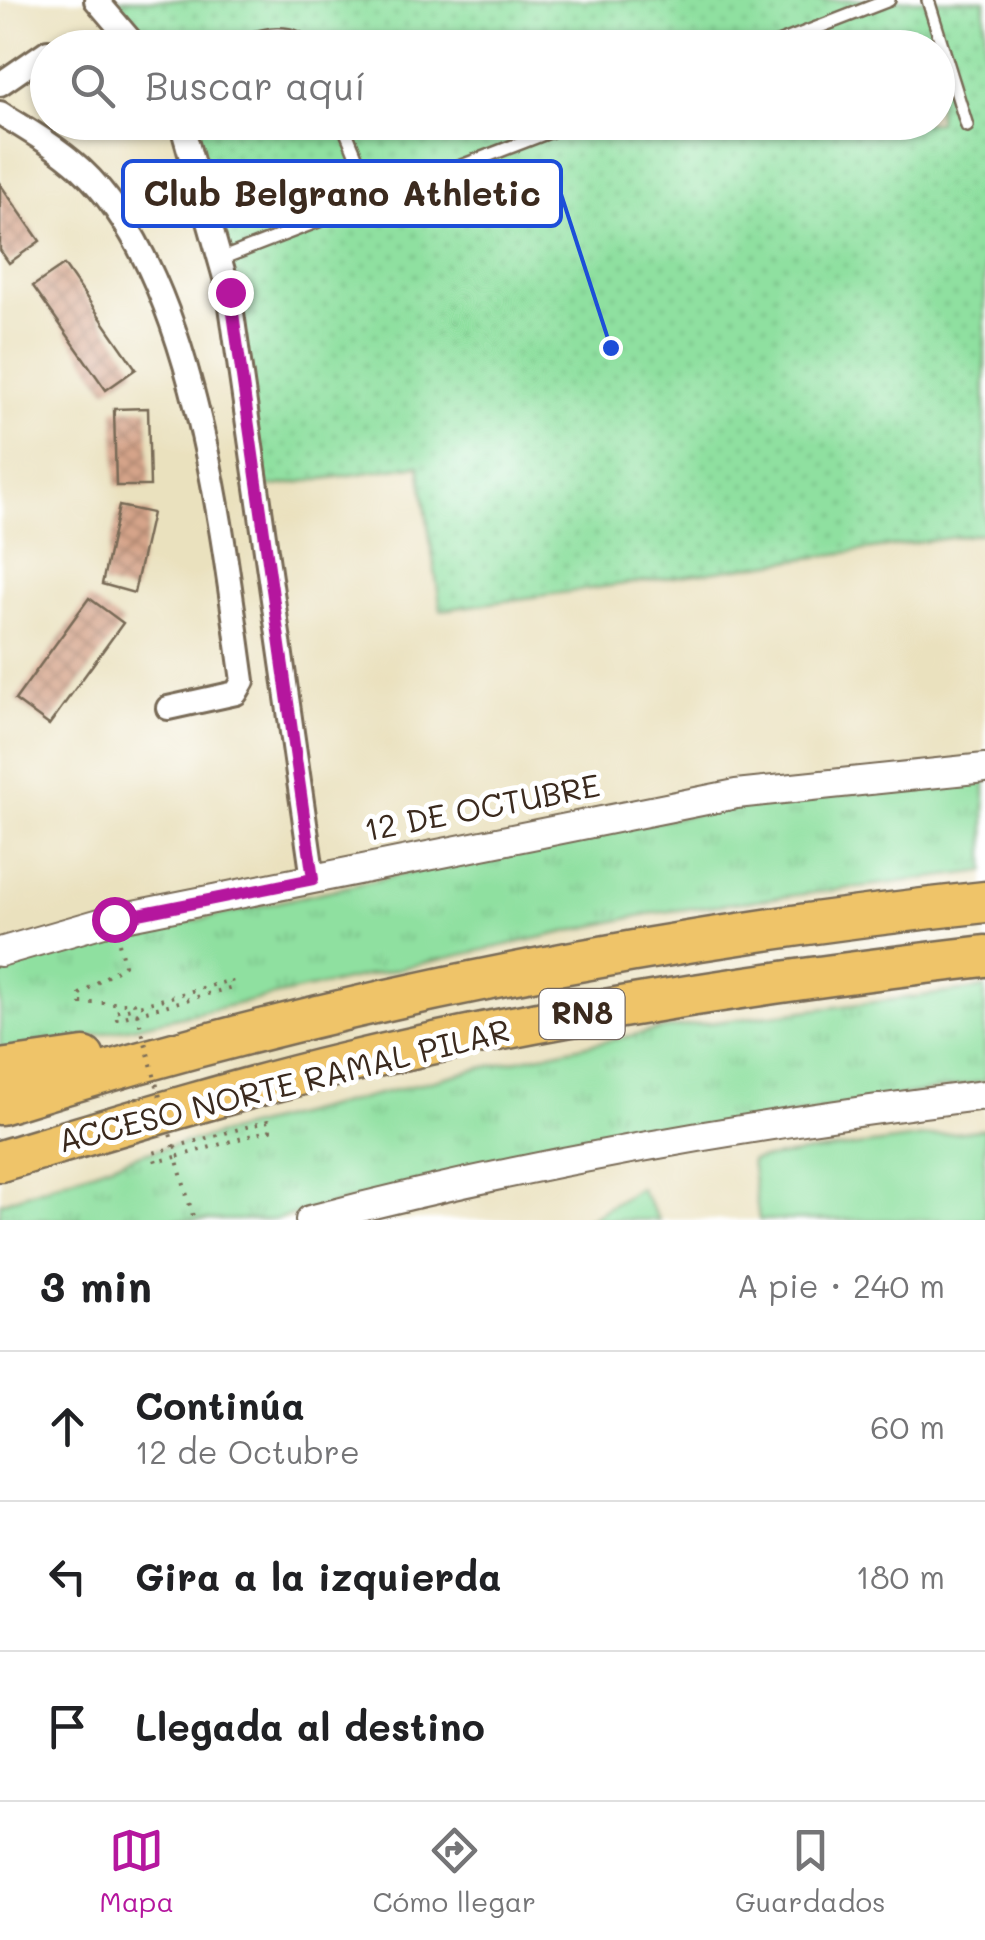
<!DOCTYPE html>
<html lang="es">
<meta charset="utf-8">
<style>
body{margin:0;font-family:Mali,sans-serif;background:#f2f2f2;color:#202124}
.stop{position:absolute;width:30px;height:30px;margin:-22px;border:8px solid #b5179e;border-radius:50%;background:#fff}
.stop.end{background:#b5179e;border-color:#fff;box-shadow:0 2px 10px #0008}
.list{margin:0;padding:0;list-style:none}
h2{display:flex;justify-content:space-between;align-items:center;height:130px;margin:0;padding:0 40px;font-size:42px}
h2 small{font-size:32px;font-weight:400;color:#757577}
.list li{display:grid;grid-template-columns:65px 1fr auto;gap:30px;align-items:center;box-sizing:border-box;height:150px;padding:0 40px;border-top:2px solid #e0e0e0}
.list b{display:block;font-size:38px;white-space:nowrap}
.list p{margin:0;font-size:32px;white-space:nowrap;color:#757577}
.list em{font-size:32px;font-style:normal;color:#757577}
.icon{flex:none;width:55px;height:55px;fill:none;stroke:currentColor;stroke-width:2;stroke-linecap:round;stroke-linejoin:round}
.map{position:relative;flex:none;width:985px;height:1220px;overflow:hidden}
.search{position:absolute;background:#fff;box-shadow:0 2px 8px #0004;left:30px;right:30px;top:30px;height:110px;display:flex;align-items:center;gap:25px;box-sizing:border-box;padding:0 35px;border-radius:55px;color:#757577;font-size:38px}
.sheet{height:580px;background:#fff}
nav{display:flex;justify-content:space-around;align-items:center;box-sizing:border-box;height:140px;border-top:2px solid #e0e0e0;background:#fff;font-size:28px;color:#757577}
nav a{display:grid;justify-items:center;gap:5px}
nav .on{color:#b5179e}
.map>svg:first-child{display:block}
.grass{fill:url(#grass-tufts);stroke:#65855f;stroke-width:2.5}
.park{fill:url(#park-dots);stroke:#65855f;stroke-width:2.5}
.pitch{fill:#8fe0a0;stroke:#65855f;stroke-width:2.5}
.building{fill:url(#building-cross-hatch)}
.lines{fill:none;stroke-linecap:round;stroke-linejoin:round}
.service-casing{stroke:#786a56;stroke-width:16}
.minor-casing{stroke:#786a56;stroke-width:28}
.tertiary-casing{stroke:#786a56;stroke-width:32}
.motorway-casing{stroke:#786a56;stroke-width:45}
.path{stroke:#786a56;stroke-width:4;stroke-dasharray:2.5 8;stroke-linecap:butt}
.service{stroke:#fff;stroke-width:11}
.minor{stroke:#fff;stroke-width:22}
.tertiary{stroke:#fff;stroke-width:28}
.motorway{stroke:#efc469;stroke-width:40}
.path-bridge{stroke:#786a56;stroke-width:4;stroke-dasharray:2.5 8;stroke-linecap:butt}
.route{stroke:#b5179e;stroke-width:12}
.labels{text-anchor:middle;stroke-width:10;stroke-linejoin:round;paint-order:stroke}
.shield{fill:#fff;stroke:#766a62;stroke-width:2.5}
.shield-label{font-size:30px;font-weight:bold;fill:#3b2a1e}
.street-label{font-size:32px;fill:#3b2a1e;stroke:#fff}
.leader{fill:none;stroke:#1d4ed8;stroke-width:4}
.callout-dot{fill:#1d4ed8;stroke:#fff;stroke-width:4}
.callout{fill:#fff;stroke:#1d4ed8;stroke-width:4}
.callout-label{font-size:35px;text-anchor:middle;font-weight:bold;fill:#3b2a1e}
</style>
<div class="map">
<svg width="985" height="1220" viewBox="0 0 985 1220">
<defs>
<pattern id="grass-tufts" width="24" height="20" patternUnits="userSpaceOnUse" patternTransform="scale(2.5)"><rect width="24" height="20" fill="#8fe0a0"/><path d="M3 7l-1-3M5 7V3M7 7l1-3M15 17l-1-3M17 17v-4M19 17l1-3" fill="none" stroke="#7cc089"/></pattern>
<pattern id="park-dots" width="8" height="8" patternUnits="userSpaceOnUse" patternTransform="scale(2.5)"><rect width="8" height="8" fill="#8fe0a0"/><path d="M2 2h.1M6 6h.1" fill="none" stroke="#7cc089" stroke-width="1.8" stroke-linecap="round"/></pattern>
<pattern id="building-cross-hatch" width="8" height="8" patternUnits="userSpaceOnUse" patternTransform="scale(2.5)"><rect width="8" height="8" fill="#d5a48a"/><path d="M0 0l8 8M0 8l8-8" fill="none" stroke="#ae8670"/></pattern>
</defs>
<rect width="100%" height="100%" fill="#fff"/>
<filter id="ink" filterUnits="userSpaceOnUse"><feTurbulence type="fractalNoise" baseFrequency=".01" numOctaves="2"/><feDisplacementMap in="SourceGraphic" scale="20" xChannelSelector="R" yChannelSelector="G"/><feConvolveMatrix kernelMatrix="1 2 1 2 8 2 1 2 1" color-interpolation-filters="sRGB"/></filter>
<filter id="wash" filterUnits="userSpaceOnUse"><feTurbulence type="fractalNoise" baseFrequency=".0048" numOctaves="4" result="noise"/><feDisplacementMap in="SourceGraphic" scale="40" xChannelSelector="R" yChannelSelector="G"/><feGaussianBlur stdDeviation="2.25" result="paint"/><feColorMatrix in="noise" values="0 0 0 0 0 0 0 0 0 0 0 0 0 0 0 0 0 1.4 0 .05"/><feComposite in="paint" operator="in"/></filter>
<g filter="url(#wash)">
<rect width="100%" height="100%" fill="#eae1be"/>
<path class="grass" d="M985,780v91l-337,43 -648,142v-88l40,-13 508,-113 204,-39z
M985,988v93l-574,103 -138,36h-273v-17l144,-50 342,-86 176,-38z"/>
<path class="park" d="M96,0h889v533l-544,77 -22,-145 -159,23 -14,-84 -65,-281 757,-1v-74l-801,-1z"/>
<path class="pitch" d="M985,1129v91h-226l-8,-60z
M640,1188l19,32h-72z"/>
<g id="blocks">
<path class="building" d="M0,184l40,57 -31,22 -9,-13z
M64,265l72,104 -30,21 -73,-104z
M148,408l2,78h-34l-2,-77z
M119,506l33,7 -18,80 -32,-9z
M89,598l34,25 -74,102 -34,-25z"/>
</g>
</g>
<g filter="url(#ink)">
<use href="#blocks" fill-opacity="0" stroke="#786a56" stroke-width="2.5"/>
<g class="lines">
<defs>
<path id="service" d="M928,0l39,126
M220,48c31,-8 67,-27 91,0
M765,48l124,-48
M342,122l33,80
M223,258l352,-136"/>
<path id="minor" d="M96,0l41,48
M0,84l48,-33
M0,113c28,17 57,34 81,56 114,106 141,363 162,512l-7,12 -68,15
M181,122l48,170 84,587"/>
<path id="tertiary" d="M0,952l114,-33 622,-125 249,-26
M310,1220c221,-58 448,-97 675,-125"/>
<path id="motorway" d="M0,1070l84,-12
M0,1104c321,-101 650,-166 985,-202
M0,1161c114,-34 227,-69 343,-97 211,-51 426,-83 642,-108"/>
</defs>
<use href="#service" class="service-casing"/>
<use href="#minor" class="minor-casing"/>
<use href="#tertiary" class="tertiary-casing"/>
<use href="#motorway" class="motorway-casing"/>
<path class="path" d="M119,943l5,22 -44,29 1,9h53l1,4 96,-27 2,7 -116,32 -2,-7 20,-5
M176,1157l-20,5 -3,-9 115,-32 2,9 -94,27 18,63"/>
<use href="#service" class="service"/>
<use href="#minor" class="minor"/>
<use href="#tertiary" class="tertiary"/>
<use href="#motorway" class="motorway"/>
<path class="path-bridge" d="M137,1013l37,135"/>
</g>
</g>
<g class="lines" filter="url(#ink)">
<path class="route" d="M114,919l199,-40 -83,-587"/>
</g>
<g class="labels">
<rect class="shield" x="539.5" y="989" width="85" height="50" rx="8"/>
<g class="shield-label">
<text x="582" y="1024">RN8</text>
</g>
<g class="street-label">
<text transform="translate(482 808) rotate(-11)" y="11">12 DE OCTUBRE</text>
<text transform="translate(284 1086) rotate(-14)" y="11">ACCESO NORTE RAMAL PILAR</text>
</g>
</g>
<path class="leader" d="M611 348L561 194"/>
<circle class="callout-dot" cx="611" cy="348" r="10"/>
<rect class="callout" x="123" y="161" width="438" height="65" rx="10"/>
<g class="callout-label">
<text x="342" y="206">Club Belgrano Athletic</text>
</g>
</svg>
<div class="stop" style="left:114px;top:919px"></div>
<div class="stop end" style="left:230px;top:292px"></div>
<div class="search"><svg class="icon" aria-label="search" viewBox="0 0 24 24"><circle cx="10" cy="10" r="6"/><path d="M15 15l6 6"/></svg>Buscar aquí</div>
</div>
<section class="sheet">
<h2>3 min<small>A pie · 240 m</small></h2>
<ul class="list">
<li><svg class="icon" aria-label="ahead" viewBox="0 0 24 24"><path d="M12 20V5M6 11l6-6 6 6"/></svg><div><b>Continúa</b><p>12 de Octubre</p></div><em>60 m</em></li>
<li><svg class="icon" aria-label="left" viewBox="0 0 24 24"><path d="M17 20v-9H6M10 6l-5 5 5 5"/></svg><div><b>Gira a la izquierda</b></div><em>180 m</em></li>
<li><svg class="icon" aria-label="arrive" viewBox="0 0 24 24"><path d="M6 21V4h12l-3 4 3 4H6"/></svg><div><b>Llegada al destino</b></div></li>
</ul>
</section>
<nav>
<a class="on"><svg class="icon" aria-label="map" viewBox="0 0 24 24"><path d="M3 6l6-2 6 2 6-2v14l-6 2-6-2-6 2zM9 4v14M15 6v14"/></svg>Mapa</a>
<a><svg class="icon" aria-label="directions" viewBox="0 0 24 24"><path d="M12 3l9 9-9 9-9-9zM9 14v-3h6M13 9l2 2-2 2"/></svg>Cómo llegar</a>
<a><svg class="icon" aria-label="saved" viewBox="0 0 24 24"><path d="M7 4h10v16l-5-4-5 4z"/></svg>Guardados</a>
</nav>
